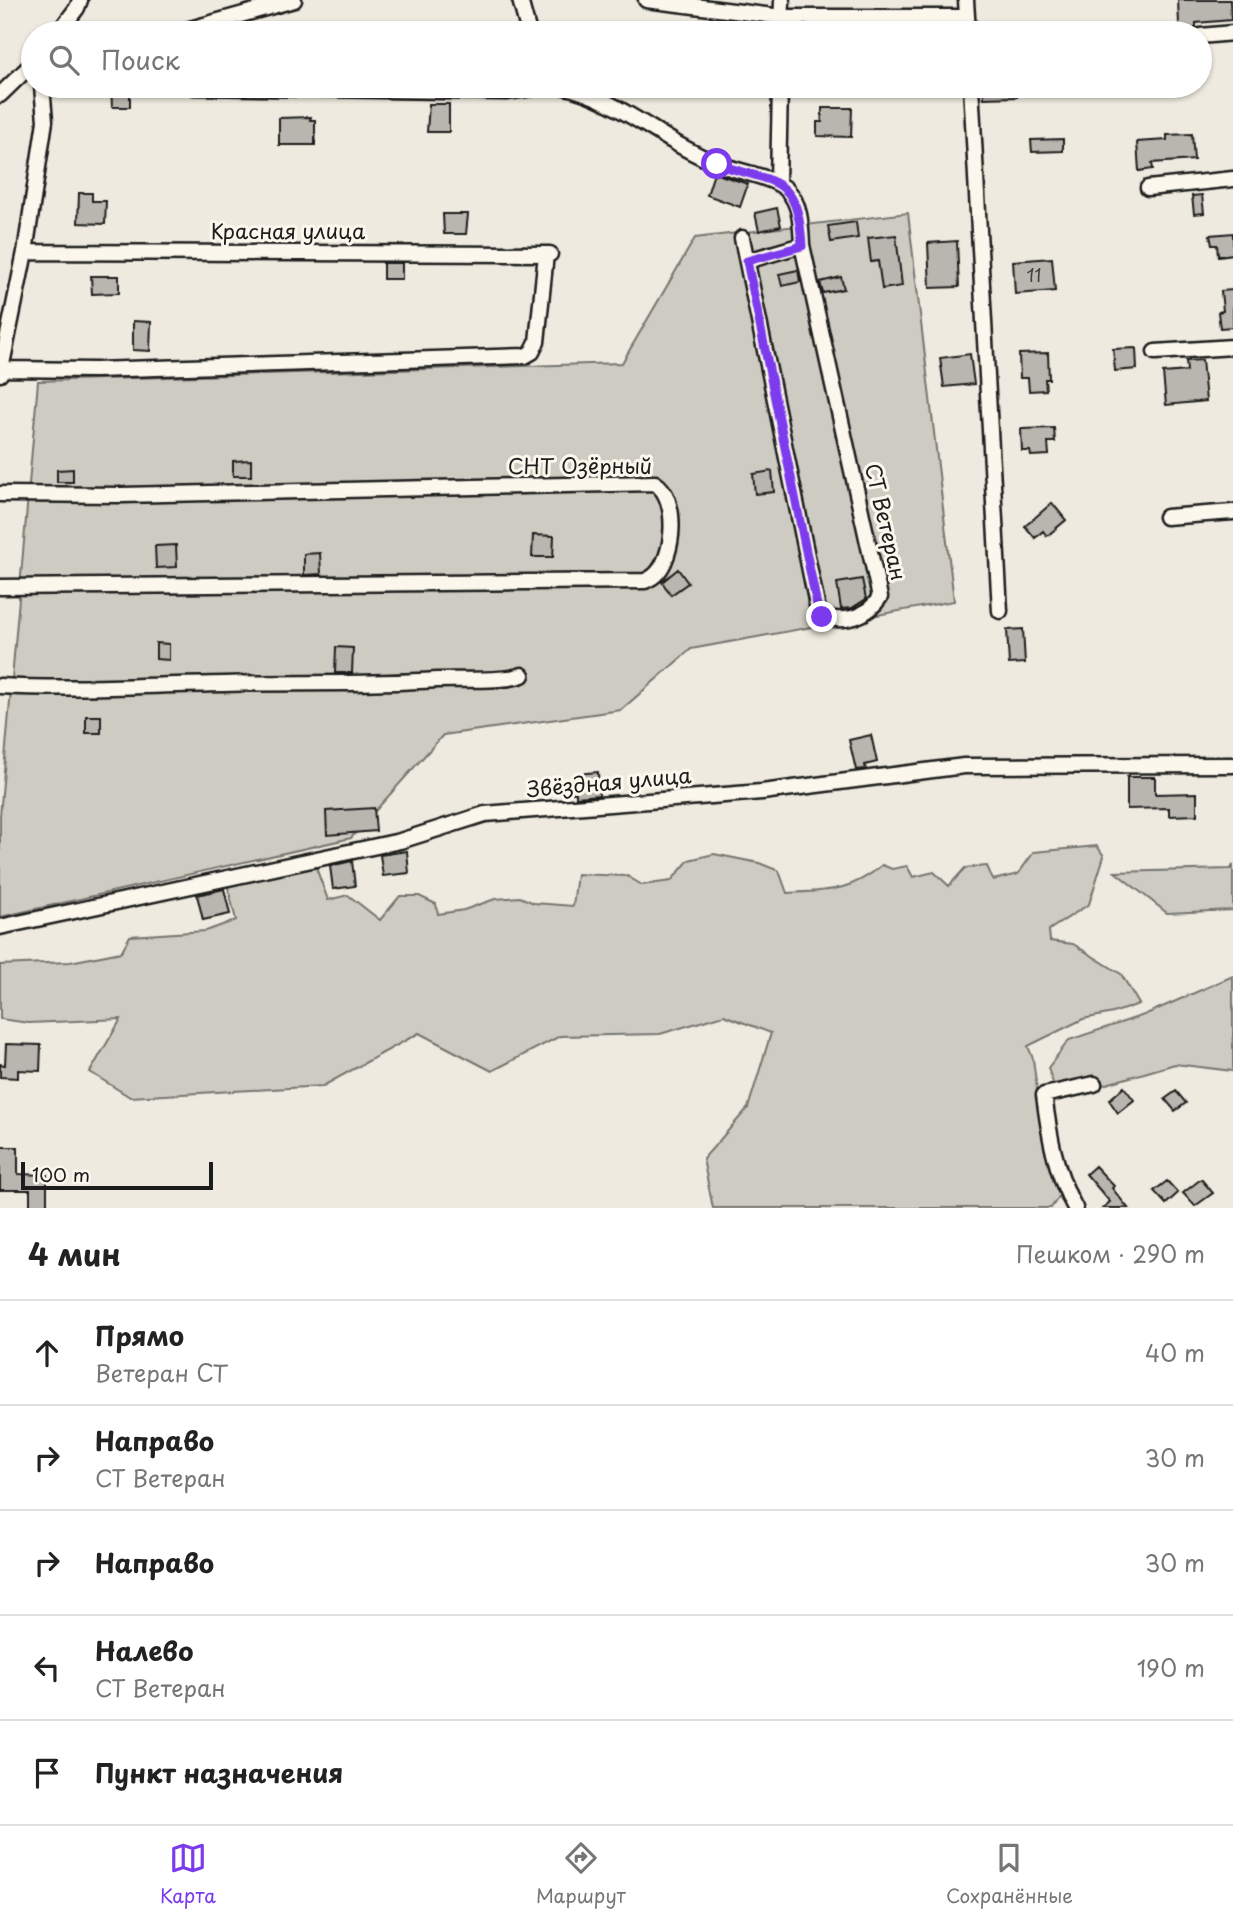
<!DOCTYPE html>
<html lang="ru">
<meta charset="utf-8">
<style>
body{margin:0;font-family:"Playpen Sans",sans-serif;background:#f2f2f2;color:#222}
.scale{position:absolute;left:21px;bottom:18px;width:192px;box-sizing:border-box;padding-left:7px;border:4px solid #1c1c1c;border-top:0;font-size:19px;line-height:24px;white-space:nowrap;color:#1c1c1c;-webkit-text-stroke:5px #fbf7ec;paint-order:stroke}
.stop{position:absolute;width:21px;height:21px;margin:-16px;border:5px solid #7c3aed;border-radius:50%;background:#fff}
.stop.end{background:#7c3aed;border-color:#fff;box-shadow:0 2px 7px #0008}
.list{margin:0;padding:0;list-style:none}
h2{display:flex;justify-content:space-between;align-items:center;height:91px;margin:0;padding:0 28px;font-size:30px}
h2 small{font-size:23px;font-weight:400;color:#767676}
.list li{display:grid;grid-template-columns:46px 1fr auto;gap:21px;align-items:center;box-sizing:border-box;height:105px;padding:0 28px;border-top:2px solid #e0e0e0}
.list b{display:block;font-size:26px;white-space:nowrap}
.list p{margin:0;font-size:23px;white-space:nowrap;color:#767676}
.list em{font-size:23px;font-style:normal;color:#767676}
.icon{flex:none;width:38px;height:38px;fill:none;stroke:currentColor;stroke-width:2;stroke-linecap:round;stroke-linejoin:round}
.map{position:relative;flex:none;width:1233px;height:1208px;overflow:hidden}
.search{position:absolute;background:#fff;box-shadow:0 2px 5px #0004;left:21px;right:21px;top:21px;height:77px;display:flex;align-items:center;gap:18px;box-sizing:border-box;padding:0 24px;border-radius:38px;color:#767676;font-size:26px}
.sheet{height:616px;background:#fff}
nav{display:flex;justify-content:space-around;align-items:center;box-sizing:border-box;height:98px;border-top:2px solid #e0e0e0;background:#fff;font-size:19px;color:#767676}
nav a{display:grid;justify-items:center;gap:4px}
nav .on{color:#7c3aed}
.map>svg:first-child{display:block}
.green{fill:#ceccc2;stroke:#75746f;stroke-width:2}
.building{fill:#b9b6af;stroke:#1c1c1c;stroke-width:2}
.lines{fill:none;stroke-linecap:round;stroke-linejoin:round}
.minor-casing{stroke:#1c1c1c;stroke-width:19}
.minor{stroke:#fbf7ec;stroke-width:14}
.route{stroke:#7c3aed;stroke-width:9}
.labels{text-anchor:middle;stroke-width:6;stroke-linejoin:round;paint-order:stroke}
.number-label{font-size:18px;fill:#434241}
.street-label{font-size:21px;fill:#1c1c1c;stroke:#fbf7ec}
</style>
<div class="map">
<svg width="1233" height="1208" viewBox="0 0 1233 1208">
<rect width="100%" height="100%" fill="#eeeadf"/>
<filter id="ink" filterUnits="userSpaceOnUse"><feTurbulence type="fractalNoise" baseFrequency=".0143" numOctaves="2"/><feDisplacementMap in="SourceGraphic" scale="14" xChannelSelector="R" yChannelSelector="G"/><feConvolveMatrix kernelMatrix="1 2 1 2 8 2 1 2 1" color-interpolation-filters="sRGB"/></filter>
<g filter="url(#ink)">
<path class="green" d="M908,213l46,388 -263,48 -70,61 -178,25 -92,103 -351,79v-101l38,-435 584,-18 73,-125z
M1097,846l7,10 -15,48 -40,26 1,11 23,3 48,30 18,30 -26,9 -30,6 -55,27 5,13 12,92 17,41 -11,16h-338l-10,-49 45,-51 23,-75 -47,-18 -64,19 -100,2 -68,35 -73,-38 -96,53 -193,11 -40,-25 31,-53 -92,4 -29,-4v-54l70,-3 51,-10 9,-16 76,-5 30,-11 -9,-37 88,-18 13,35 20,-5 32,25 20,-24h19l17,8 2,10 26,-4 31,-11 25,-2 14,6 39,3 4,-32 50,2 15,9 29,-4 18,-21 25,-6 45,9 20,8 8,22c39,-2 64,-1 95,-28l10,4 15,-3 6,11 21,-5 15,14 16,-18 22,-2 6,14 25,-6 16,-22z
M1233,865v45l-66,3 -52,-41 116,-3z
M1233,976v95l-58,-7 -117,34 -10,-30 21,-28 75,-25z"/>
<path class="building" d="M1178,0h52l1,20 -35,3v4l-4,3 -10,1v-6h-3z
M111,86h19v21h-18z
M983,86h34v11l-33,1z
M429,104h20v28h-22z
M822,108h30l-1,29 -34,-1v-14h5z
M311,117l-1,3h5v25h-36v-27z
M1192,134l2,26 -42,3 1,6 -14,2 -2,-29 30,-2v-5z
M1063,139v12l-31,1 -1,-12z
M714,173l34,11 -8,23 -33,-12z
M79,193h13v8h14l-1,23 -27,-1z
M1202,195l2,18 -10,1 -2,-18z
M777,208l4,18 -22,5 -4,-18z
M443,214h25l-2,20h-22z
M856,222l2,16 -27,4 -3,-16z
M1233,233v21l-15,2 -1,-11h-5l-2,-10z
M896,235l6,51 -20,3 -4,-28 -7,1 -3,-24z
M957,241l2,46 -29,1 -2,-45z
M1052,258l3,33 -40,3 -2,-33z
M383,263h19v16h-19z
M798,270l2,12 -18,4 -3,-12z
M91,276h28v17l-27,1z
M841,277l3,12 -21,4 -3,-11z
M1233,290v37l-13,1 -2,-16 5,-1 -2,-20z
M133,321l18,1 -1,29 -17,-1z
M1136,348l1,21 -22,2 -2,-22z
M1048,353l1,26h-4l1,11 -17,1 -1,-13h-8l-1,-24z
M970,354l4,30 -30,3 -4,-29z
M1202,360l4,41 -40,4 -3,-32 24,-2 -1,-10z
M1054,428l1,14h-7l1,13 -18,1 -1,-5h-8l-1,-22z
M251,460v16h-18v-15z
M73,469v13h-16v-12z
M772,471l2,21 -19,2 -2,-20z
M1052,503l14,17 -19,16 -4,-5 -8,7 -10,-12z
M533,535l21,1 -1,21h-21z
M176,545l1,22 -21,1 -1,-22z
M320,553l1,21 -17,1v-21z
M678,569l10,14 -17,12 -9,-13z
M862,579l4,20 -14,9 -11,1 -4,-26z
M1023,629l2,34 -16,1 -2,-34z
M156,643l13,1v16l-13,-1z
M336,647l17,1 -1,25h-17z
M86,716h15v17h-15z
M871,735l6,27 -12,3 1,4 -10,1 -7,-30z
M598,772l1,23 -23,2v-4h-4l-1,-10 5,-1 -1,-8z
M1127,777h28v17l42,-1v22l-28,1v-8l-42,1z
M374,808l2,23 -49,4 -1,-24z
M407,851l2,22 -26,3 -3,-21z
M352,861l3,25 -22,3 -3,-23z
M224,889l6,25 -27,6 -6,-25z
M6,1044l35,1 -1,26 -22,-1v8l-18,-1v-13l5,1z
M1124,1087l10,13 -16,13 -9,-13z
M1176,1091l10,12 -11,8 -10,-12z
M0,1147h18v27l29,1v33h-17v-18h-30z
M1095,1166l19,20 -2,2 16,20h-25l7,-6 -24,-28z
M1201,1179l12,14 -18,13 -12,-13z
M1167,1181l11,12 -12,11 -12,-13z"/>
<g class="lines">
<defs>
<path id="minor" d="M520,0l9,33
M646,0l136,17h185
M966,0l2,33
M58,33l19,-25 3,-8
M176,33l118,-33
M781,33l1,-33
M1200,36l33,-3
M561,86c58,12 102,57 157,78 18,7 57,13 69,26 14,14 14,37 15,55l78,352c-13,20 -34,26 -58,20l-4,-7 -76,-372
M971,86l29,525
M194,87l312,5 38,-6
M0,95l33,-32
M778,183l2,-97
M1148,188l85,-9
M25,252l525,2
M747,261l55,-16
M1155,352l78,-5
M1,369l94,1 430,-14 7,-4 5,-10 9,-88
M0,374l25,-122 20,-131 -3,-35
M0,494l122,1 533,-12c24,15 20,74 0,92 -3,3 -6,4 -10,6l-645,6
M1166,517l67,-5
M0,686c75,4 149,-1 224,-2 71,-2 142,1 213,-4 21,-1 69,2 85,-5
M0,927l400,-86 85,-27 277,-22 202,-26 269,-1
M1075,1208c-20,-36 -26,-74 -31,-113l50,-11"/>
</defs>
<use href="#minor" class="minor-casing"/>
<use href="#minor" class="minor"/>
</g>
</g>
<g class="lines" filter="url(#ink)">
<path class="route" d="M717,164c59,20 81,10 85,82l-55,15 71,349 4,7"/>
</g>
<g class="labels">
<g class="number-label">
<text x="1034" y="282">11</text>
</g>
<g class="street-label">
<text x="288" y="239">Красная улица</text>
<text x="580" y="474">СНТ Озёрный</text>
<text transform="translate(885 522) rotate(77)" y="7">СТ Ветеран</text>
<text transform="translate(609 783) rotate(-5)" y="7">Звёздная улица</text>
</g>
</g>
</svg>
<div class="scale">100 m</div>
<div class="stop" style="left:717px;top:164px"></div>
<div class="stop end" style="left:822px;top:617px"></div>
<div class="search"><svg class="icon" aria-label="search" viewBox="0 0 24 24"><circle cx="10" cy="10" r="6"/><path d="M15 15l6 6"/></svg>Поиск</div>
</div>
<section class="sheet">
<h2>4 мин<small>Пешком · 290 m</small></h2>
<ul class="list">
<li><svg class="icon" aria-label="ahead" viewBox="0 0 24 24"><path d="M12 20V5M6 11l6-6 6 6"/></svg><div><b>Прямо</b><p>Ветеран СТ</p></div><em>40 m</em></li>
<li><svg class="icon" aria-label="right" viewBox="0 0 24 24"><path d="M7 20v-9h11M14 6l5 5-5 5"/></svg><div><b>Направо</b><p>СТ Ветеран</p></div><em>30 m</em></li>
<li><svg class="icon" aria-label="right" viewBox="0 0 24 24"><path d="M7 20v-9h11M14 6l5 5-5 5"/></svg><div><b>Направо</b></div><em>30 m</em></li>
<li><svg class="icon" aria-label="left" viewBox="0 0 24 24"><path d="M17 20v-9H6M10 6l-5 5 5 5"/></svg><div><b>Налево</b><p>СТ Ветеран</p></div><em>190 m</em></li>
<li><svg class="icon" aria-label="arrive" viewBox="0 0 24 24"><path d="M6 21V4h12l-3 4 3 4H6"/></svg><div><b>Пункт назначения</b></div></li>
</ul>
</section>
<nav>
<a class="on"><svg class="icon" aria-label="map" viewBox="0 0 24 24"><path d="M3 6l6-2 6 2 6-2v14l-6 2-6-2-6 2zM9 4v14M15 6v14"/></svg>Карта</a>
<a><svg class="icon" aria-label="directions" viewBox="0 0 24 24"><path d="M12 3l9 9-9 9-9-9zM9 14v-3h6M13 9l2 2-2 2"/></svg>Маршрут</a>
<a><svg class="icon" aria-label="saved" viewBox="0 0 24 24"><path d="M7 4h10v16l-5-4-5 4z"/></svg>Сохранённые</a>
</nav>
